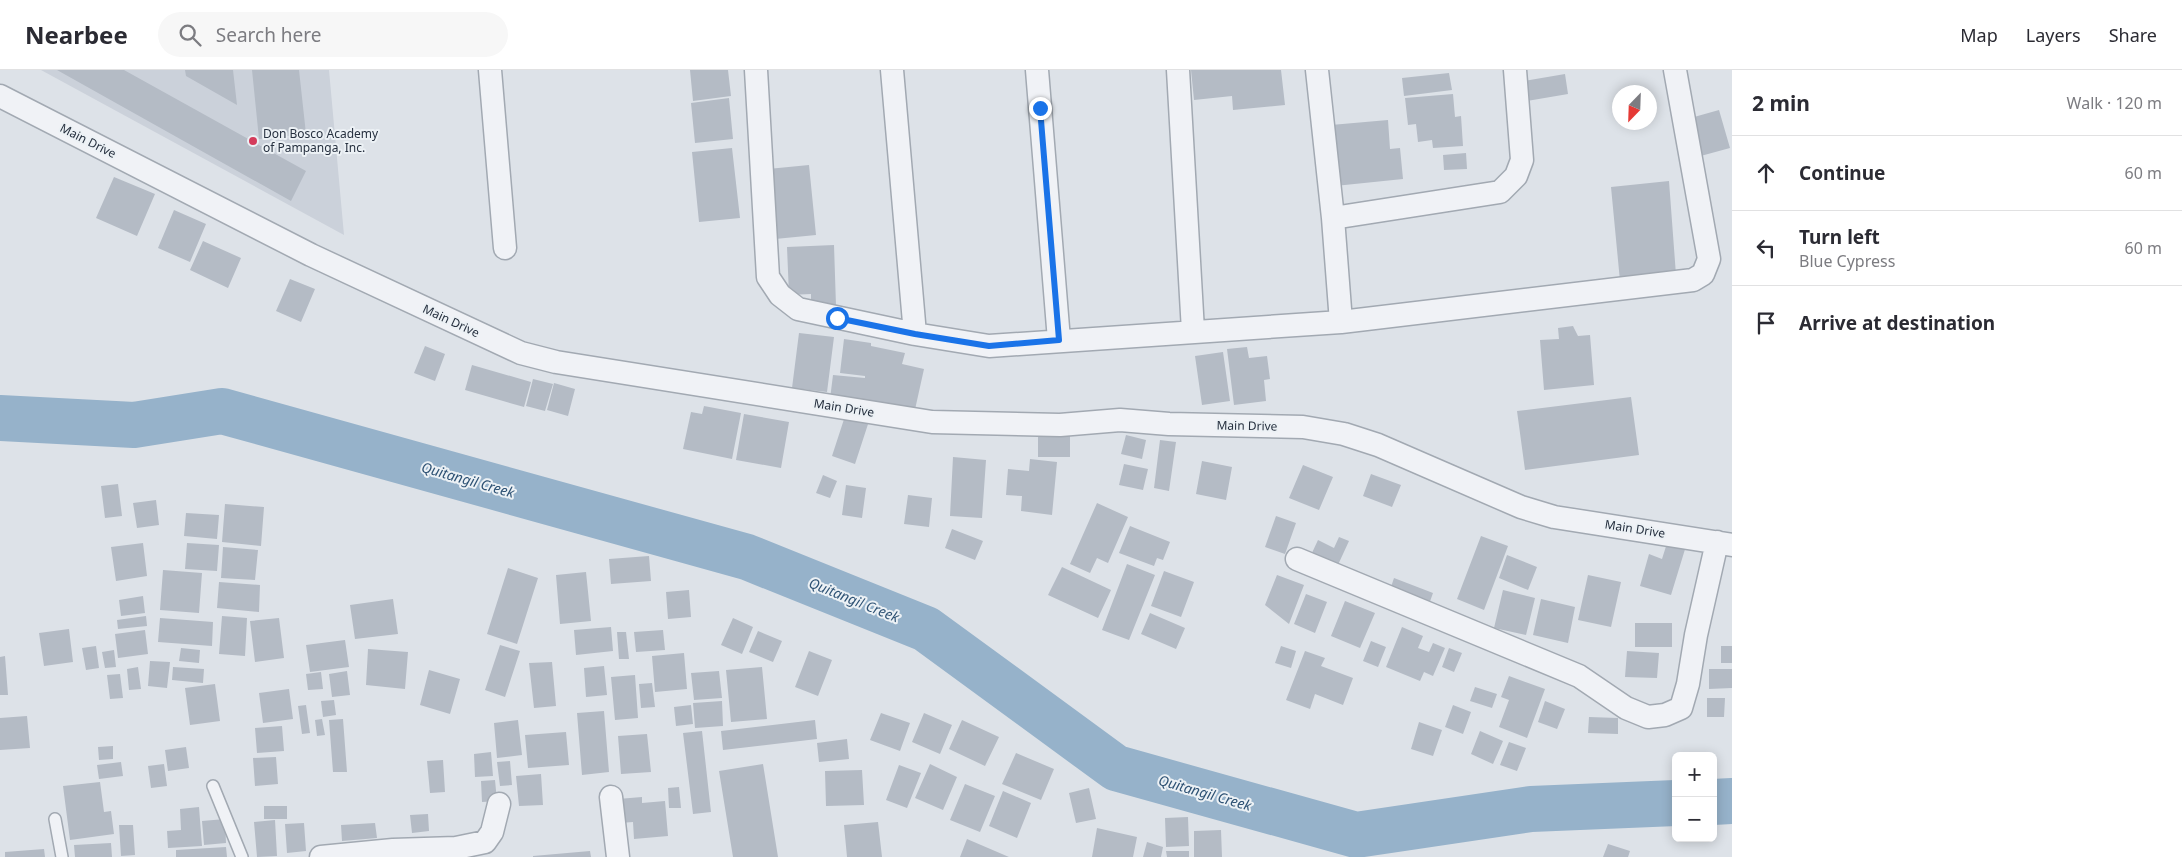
<!DOCTYPE html>
<meta charset="utf-8">
<style>
body{margin:0;font-family:"Noto Sans",sans-serif;background:#f7f7f7;color:#2b2b33}
.controls{position:absolute;right:15px;bottom:15px;display:grid;overflow:hidden;border-radius:8px;box-shadow:0 2px 12px #0003}
.controls button{width:45px;height:45px;display:grid;place-items:center;padding:0;border:0;border-bottom:1px solid #e1e1e2;background:#fff;color:#2b2b33;font:25px sans-serif}
.compass{position:absolute;left:1612px;top:15px;width:45px;height:45px;border-radius:50%;background:#fff;box-shadow:0 2px 12px #0003;rotate:203deg}
.stop{position:absolute;width:15px;height:15px;margin:-11px;border:4px solid #1a73e8;border-radius:50%;background:#fff}
.stop.end{background:#1a73e8;border-color:#fff;box-shadow:0 1px 5px #0008}
.list{margin:0;padding:0;list-style:none}
h2{display:flex;justify-content:space-between;align-items:center;height:65px;margin:0;padding:0 20px;font-size:21px}
h2 small{font-size:16px;font-weight:400;color:#7c7c81}
.list li{display:grid;grid-template-columns:32px 1fr auto;gap:15px;align-items:center;box-sizing:border-box;height:75px;padding:0 20px;border-top:1px solid #e1e1e2}
.list b{display:block;font-size:19px;white-space:nowrap}
.list p{margin:0;font-size:16px;white-space:nowrap;color:#7c7c81}
.list em{font-size:16px;font-style:normal;color:#7c7c81}
.icon{flex:none;width:28px;height:28px;fill:none;stroke:currentColor;stroke-width:2;stroke-linecap:round;stroke-linejoin:round}
.map{position:relative;flex:none;width:1732px;height:787px;overflow:hidden}
header{display:flex;align-items:center;gap:30px;box-sizing:border-box;height:70px;padding:0 25px;background:#fff;border-bottom:1px solid #e1e1e2}
header strong{font-size:24px}
nav{display:flex;gap:28px;margin-inline-start:auto;font-size:18px}
.search{width:350px;height:45px;background:#f7f7f7;display:flex;align-items:center;gap:12px;box-sizing:border-box;padding:0 18px;border-radius:28px;color:#7c7c81;font-size:19px}
main{display:flex}
aside{flex:1;background:#fff}
.map>svg:first-child{display:block}
.built{fill:#cbd1da}
.lines{fill:none;stroke-linecap:round;stroke-linejoin:round}
.river{stroke:#96b2ca;stroke-width:46}
.building{fill:#b4bbc5}
.lane-casing{stroke:#a2a9b2;stroke-width:14}
.street-casing{stroke:#a2a9b2;stroke-width:25}
.lane{stroke:#f0f2f6;stroke-width:11}
.street{stroke:#f0f2f6;stroke-width:22}
.route{stroke:#1a73e8;stroke-width:6}
.poi-dot{fill:#d43b5b;stroke:#ecf1f5;stroke-width:2}
.labels{text-anchor:middle;stroke-width:4;stroke-linejoin:round;paint-order:stroke}
.poi-label{font-size:12px;fill:#26303f;stroke:#ecf1f5;text-anchor:start}
.street-label{font-size:12px;fill:#26303f;stroke:#ecf1f5}
.water-label{font-size:14px;font-style:italic;fill:#2e5274;stroke:#ecf1f5}
</style>
<header>
<strong>Nearbee</strong>
<div class="search"><svg class="icon" aria-label="search" viewBox="0 0 24 24"><circle cx="10" cy="10" r="6"/><path d="M15 15l6 6"/></svg>Search here</div>
<nav><a>Map</a><a>Layers</a><a>Share</a></nav>
</header>
<main>
<div class="map">
<svg width="1732" height="787" viewBox="0 0 1732 787">
<rect width="100%" height="100%" fill="#dde2e8"/>
<path class="built" d="M41,0h288l15,165z"/>
<g class="lines">
<path class="river" d="M0,348l134,7 88,-14 525,146 179,72 190,139 240,67 175,-26 145,-6
M1713,732l19,-1"/>
</g>
<path class="building" d="M57,0h67l182,101 -15,30z
M185,0h48l4,35 -51,-29z
M252,0h47l7,64 -47,5z
M690,0h38l3,26 -38,5z
M1191,0h90l4,35 -52,5 -1,-14 -38,4z
M1449,3l3,17 -48,6 -2,-18z
M1565,4l3,20 -47,8 -3,-20z
M1453,24l2,23 6,-1 2,30 -30,2 -1,-8 -14,2 -2,-18 -8,1 -3,-27z
M729,28l4,41 -38,4 -4,-40z
M1719,40l11,38 -33,9 -10,-38z
M1388,50l2,29 10,-1 3,31 -68,7 -4,-61z
M732,78l8,70 -41,4 -7,-70z
M1466,83l1,16 -23,1 -1,-15z
M809,95l7,70 -41,4 -7,-70z
M114,107l41,17 -18,42 -41,-18z
M1669,111l7,94 -56,6 -9,-94z
M174,140l32,14 -16,38 -32,-14z
M203,171l38,17 -13,30 -38,-18z
M834,175l2,61 -25,1v-13l-22,1 -2,-48z
M290,209l25,10 -14,33 -25,-11z
M1573,256l5,10 12,-1 4,50 -50,5 -4,-50 19,-1 -1,-11z
M799,263l35,4 -7,55 -35,-4z
M844,269l27,4v3l34,7 -3,11 22,5 -10,45 -84,-15 3,-24 32,3v-2l-25,-3z
M425,276l20,8 -10,27 -21,-8z
M1247,277l2,11 18,-2 3,23 -6,1 2,21 -32,4 -7,-56z
M1223,282l7,49 -28,4 -7,-49z
M472,295l59,17 -7,25 -59,-17z
M533,309l20,5 -8,27 -19,-5z
M554,313l21,6 -7,27 -21,-6z
M1631,327l8,58 -114,15 -8,-59z
M704,336l37,7 -9,46 -49,-10 8,-37 11,2z
M847,340l23,8 -15,46 -23,-8z
M744,344l45,8 -8,46 -45,-8z
M1070,365v22h-32v-21z
M1126,365l20,5 -4,19 -21,-5z
M1160,370l16,2 -7,49 -15,-3z
M953,387l33,3 -4,58 -32,-2z
M1030,389l27,3 -5,53 -31,-4 1,-15 -16,-1 2,-26 21,2z
M1202,391l30,6 -6,33 -30,-6z
M1124,394l24,5 -5,21 -24,-5z
M1303,395l30,12 -14,33 -30,-12z
M1371,404l30,11 -9,22 -29,-11z
M823,405l14,6 -7,17 -14,-5z
M118,414l4,32 -17,2 -4,-32z
M846,415l20,3 -4,30 -20,-3z
M908,425l24,3 -3,29 -25,-3z
M156,430l3,25 -22,3 -4,-25z
M1097,433l31,14 -20,46 -11,-5 -7,15 -20,-9z
M225,434l39,3 -3,39 -39,-4z
M186,443l33,2 -2,24 -33,-3z
M1276,446l20,7 -11,31 -20,-7z
M1130,456l40,16 -7,18 -6,-2 -3,8 -35,-13z
M952,459l31,12 -8,19 -30,-12z
M1481,466l27,10 -24,64 -27,-11z
M1339,467l10,4 -12,26 -26,-12 7,-15 16,8z
M1668,470l18,6 -15,49 -31,-9 9,-32 13,5z
M143,473l4,33 -31,5 -5,-34z
M187,473l32,2 -2,26 -32,-2z
M223,477l35,3 -3,30 -34,-2z
M1507,485l30,12 -9,23 -29,-12z
M649,486l2,25 -40,3 -2,-25z
M1127,494l28,11 -26,65 -27,-10z
M1062,497l49,23 -13,28 -50,-23z
M508,498l30,10 -21,66 -30,-10z
M163,500l39,3 -3,40 -39,-3z
M1164,501l30,11 -13,35 -30,-11z
M586,502l5,49 -31,3 -4,-49z
M1277,505l27,10 -15,39 -24,-19z
M1588,505l33,7 -10,45 -33,-7z
M1394,508l39,15 -6,17 -39,-14z
M219,512l41,3 -1,27 -42,-4z
M689,520l2,27 -23,2 -2,-27z
M1503,520l32,8 -9,37 -32,-7z
M1306,524l21,8 -12,31 -21,-9z
M143,526l2,17 -24,3 -2,-16z
M393,529l5,35 -43,5 -5,-34z
M1541,529l34,8 -7,36 -35,-8z
M1345,531l30,12 -15,35 -29,-12z
M1150,543l35,15 -9,21 -35,-15z
M146,546l1,10 -29,3 -1,-9z
M222,546l25,2 -2,38 -26,-2z
M160,548l53,4 -1,24 -54,-4z
M279,548l5,40 -29,4 -5,-41z
M733,548l20,9 -11,27 -21,-9z
M1635,553h37v24h-37z
M611,557l2,24 -37,4 -2,-25z
M1402,557l21,9 -5,12 11,4 4,-9 12,5 -12,28 -9,-4 -4,9 -34,-14z
M69,559l4,33 -29,4 -5,-33z
M145,560l3,24 -30,4 -3,-24z
M663,560l2,20 -29,2 -2,-20z
M758,561l24,10 -9,21 -24,-10z
M617,562h9l3,27h-10z
M345,570l4,27 -39,5 -4,-27z
M1371,571l15,6 -8,20 -15,-6z
M500,575l20,6 -15,46 -20,-7z
M96,576l3,22 -13,2 -4,-22z
M1281,576l15,5 -5,17 -16,-5z
M1721,576h11v17h-11z
M181,578l19,2 -1,13 -20,-2z
M1449,578l13,5 -8,19 -12,-5z
M368,579l40,3 -3,37 -39,-4z
M114,580l2,17 -11,1 -3,-16z
M809,581l23,9 -14,36 -23,-9z
M1305,581l20,7 -4,8 32,12 -10,27 -28,-11 -5,15 -24,-9z
M1627,581l32,2 -2,25 -32,-1z
M684,583l3,36 -32,3 -3,-36z
M5,586l3,39h-8v-38z
M150,591l20,1 -3,26 -19,-2z
M552,592l4,44 -22,2 -5,-45z
M604,596l3,29 -21,2 -2,-29z
M138,597l3,22 -12,1 -2,-21z
M173,597l31,2 -1,14 -31,-3z
M762,597l5,52 -36,3 -5,-52z
M1709,599h23v19l-23,1z
M429,600l31,9 -10,35 -30,-9z
M347,601l3,24 -18,2 -3,-23z
M719,601l3,27 -28,2 -3,-27z
M321,602l2,17 -15,1 -2,-16z
M120,604l3,24 -13,1 -3,-24z
M635,605l3,43 -23,2 -4,-43z
M1509,606l36,13 -18,49 -28,-11 10,-27 -8,-3z
M652,613l3,24 -14,1 -2,-24z
M215,614l5,37 -30,4 -5,-37z
M1475,617l22,7 -5,14 -22,-7z
M289,619l4,30 -30,4 -4,-30z
M1707,628h18l-1,19h-17z
M334,630l2,15 -13,2 -2,-16z
M722,631l1,25 -28,2 -2,-25z
M1545,631l20,8 -8,20 -19,-7z
M306,635l4,28 -8,1 -4,-28z
M691,635l2,19 -17,2 -2,-19z
M1453,635l18,7 -8,22 -18,-7z
M604,641l5,61 -27,3 -5,-62z
M881,643l29,10 -10,28 -30,-11z
M924,643l28,12 -12,29 -28,-12z
M27,646l3,32 -30,2v-32z
M1589,647l29,1v16l-30,-1z
M322,649l3,16 -8,1 -2,-16z
M343,649l4,53h-14l-4,-52z
M518,650l4,35 -25,3 -3,-35z
M815,650l2,19 -94,11 -2,-19z
M962,650l37,17 -14,29 -36,-17z
M1419,652l23,8 -9,26 -22,-7z
M282,656l2,25 -27,2 -2,-25z
M702,661l9,81 -18,2 -10,-81z
M1480,661l23,10 -10,23 -22,-10z
M566,662l3,33 -41,3 -3,-33z
M647,664l4,38 -30,2 -3,-38z
M847,669l2,20 -30,3 -2,-19z
M1509,672l17,6 -9,23 -17,-6z
M113,676v13l-14,1 -1,-13z
M186,677l3,21 -21,3 -3,-21z
M491,682l2,24 -18,1 -1,-23z
M1016,683l38,16 -13,31 -39,-16z
M276,687l2,27 -23,2 -2,-28z
M443,690l2,32 -15,1 -3,-32z
M510,691l2,24 -12,1 -3,-24z
M121,692l2,14 -24,3 -2,-14z
M164,694l3,22 -16,2 -3,-22z
M763,694l15,93h-45l-14,-86z
M930,694l27,13 -14,33 -28,-12z
M899,695l22,8 -14,35 -21,-8z
M862,700l2,35 -38,1 -1,-35z
M541,704l2,31 -24,1 -3,-30z
M495,710l2,21 -15,1 -1,-21z
M100,712l4,30 7,-1 3,23 -44,6 -7,-54z
M965,714l30,12 -15,36 -30,-12z
M679,717l2,21h-12l-1,-20z
M1089,718l7,31 -20,4 -7,-30z
M1003,721l28,12 -14,35 -28,-12z
M642,727v6l23,-2 3,35 -34,3 -1,-17 -13,1 -2,-24z
M264,736h23v13h-23z
M199,737l3,39 -34,2 -1,-17 14,-1 -1,-21z
M428,744l1,17 -17,2 -2,-18z
M1188,747l1,29 -23,1 -1,-29z
M225,749l1,24 -22,2 -2,-24z
M275,750l2,36 -20,1 -3,-35z
M878,752l4,35h-35l-3,-32z
M304,753l2,28 -19,2 -2,-29z
M375,753l2,15 -35,3 -1,-16z
M119,755h14l2,30 -14,1z
M1097,758l40,9 -4,20h-41z
M1221,760l1,27h-28v-26z
M967,769l42,18h-49z
M1147,772l16,5 -2,10h-18z
M111,773l1,14h-37l-1,-12z
M1608,774l22,7 -2,6h-25z
M226,777l1,10h-51v-7z
M44,779l1,8h-40v-5z
M590,781l1,6h-58v-1z
M1166,781h23v6h-22z"/>
<g class="lines">
<defs>
<path id="lane" d="M213,716l29,71
M55,749l7,38"/>
<path id="street" d="M490,0l15,178
M756,0l12,207 12,18 18,14 117,25 74,12 352,-24 352,-42 10,-6 6,-15 -34,-189
M892,0l23,264
M1037,0l22,270
M1178,0l15,261
M1317,0l16,148 8,104
M0,26l311,159 210,98 35,9 376,60 128,3 60,-5 49,4 134,3 41,7 34,11 143,62 33,10 178,28
M1333,148l167,-26 16,-16 6,-16 -7,-90
M1297,489l282,117 47,32 22,9 17,-2 16,-7 7,-24 8,-49 21,-93
M611,727l7,60
M321,787l72,-7 63,-2 29,-6 7,-10 7,-28"/>
</defs>
<use href="#lane" class="lane-casing"/>
<use href="#street" class="street-casing"/>
<use href="#lane" class="lane"/>
<use href="#street" class="street"/>
</g>
<g class="lines">
<path class="route" d="M837,248l78,16 74,12 70,-6 -19,-232"/>
</g>
<circle class="poi-dot" cx="253" cy="71" r="5"/>
<g class="labels">
<g class="poi-label">
<text x="263" y="68">Don Bosco Academy<tspan x="263" dy="14">of Pampanga, Inc.</tspan></text>
</g>
<g class="street-label">
<text transform="translate(88 71) rotate(27)" y="4">Main Drive</text>
<text transform="translate(451 251) rotate(25)" y="4">Main Drive</text>
<text transform="translate(844 338) rotate(9)" y="4">Main Drive</text>
<text transform="translate(1247 356) rotate(1)" y="4">Main Drive</text>
<text transform="translate(1635 459) rotate(9)" y="4">Main Drive</text>
</g>
<g class="water-label">
<text transform="translate(468 410) rotate(16)" y="5">Quitangil Creek</text>
<text transform="translate(854 530) rotate(22)" y="5">Quitangil Creek</text>
<text transform="translate(1205 723) rotate(16)" y="5">Quitangil Creek</text>
</g>
</g>
</svg>
<div class="controls">
<button>+</button>
<button>−</button>
</div>
<svg class="compass" viewBox="-18 -18 36 36"><path d="M0-13l5 13h-10z" fill="#e53935"/><path d="M0 13l5-13h-10z" fill="#7c7c81"/></svg>
<div class="stop" style="left:837px;top:248px"></div>
<div class="stop end" style="left:1040px;top:38px"></div>
</div>
<aside>
<h2>2 min<small>Walk · 120 m</small></h2>
<ul class="list">
<li><svg class="icon" aria-label="ahead" viewBox="0 0 24 24"><path d="M12 20V5M6 11l6-6 6 6"/></svg><div><b>Continue</b></div><em>60 m</em></li>
<li><svg class="icon" aria-label="left" viewBox="0 0 24 24"><path d="M17 20v-9H6M10 6l-5 5 5 5"/></svg><div><b>Turn left</b><p>Blue Cypress</p></div><em>60 m</em></li>
<li><svg class="icon" aria-label="arrive" viewBox="0 0 24 24"><path d="M6 21V4h12l-3 4 3 4H6"/></svg><div><b>Arrive at destination</b></div></li>
</ul>
</aside>
</main>
